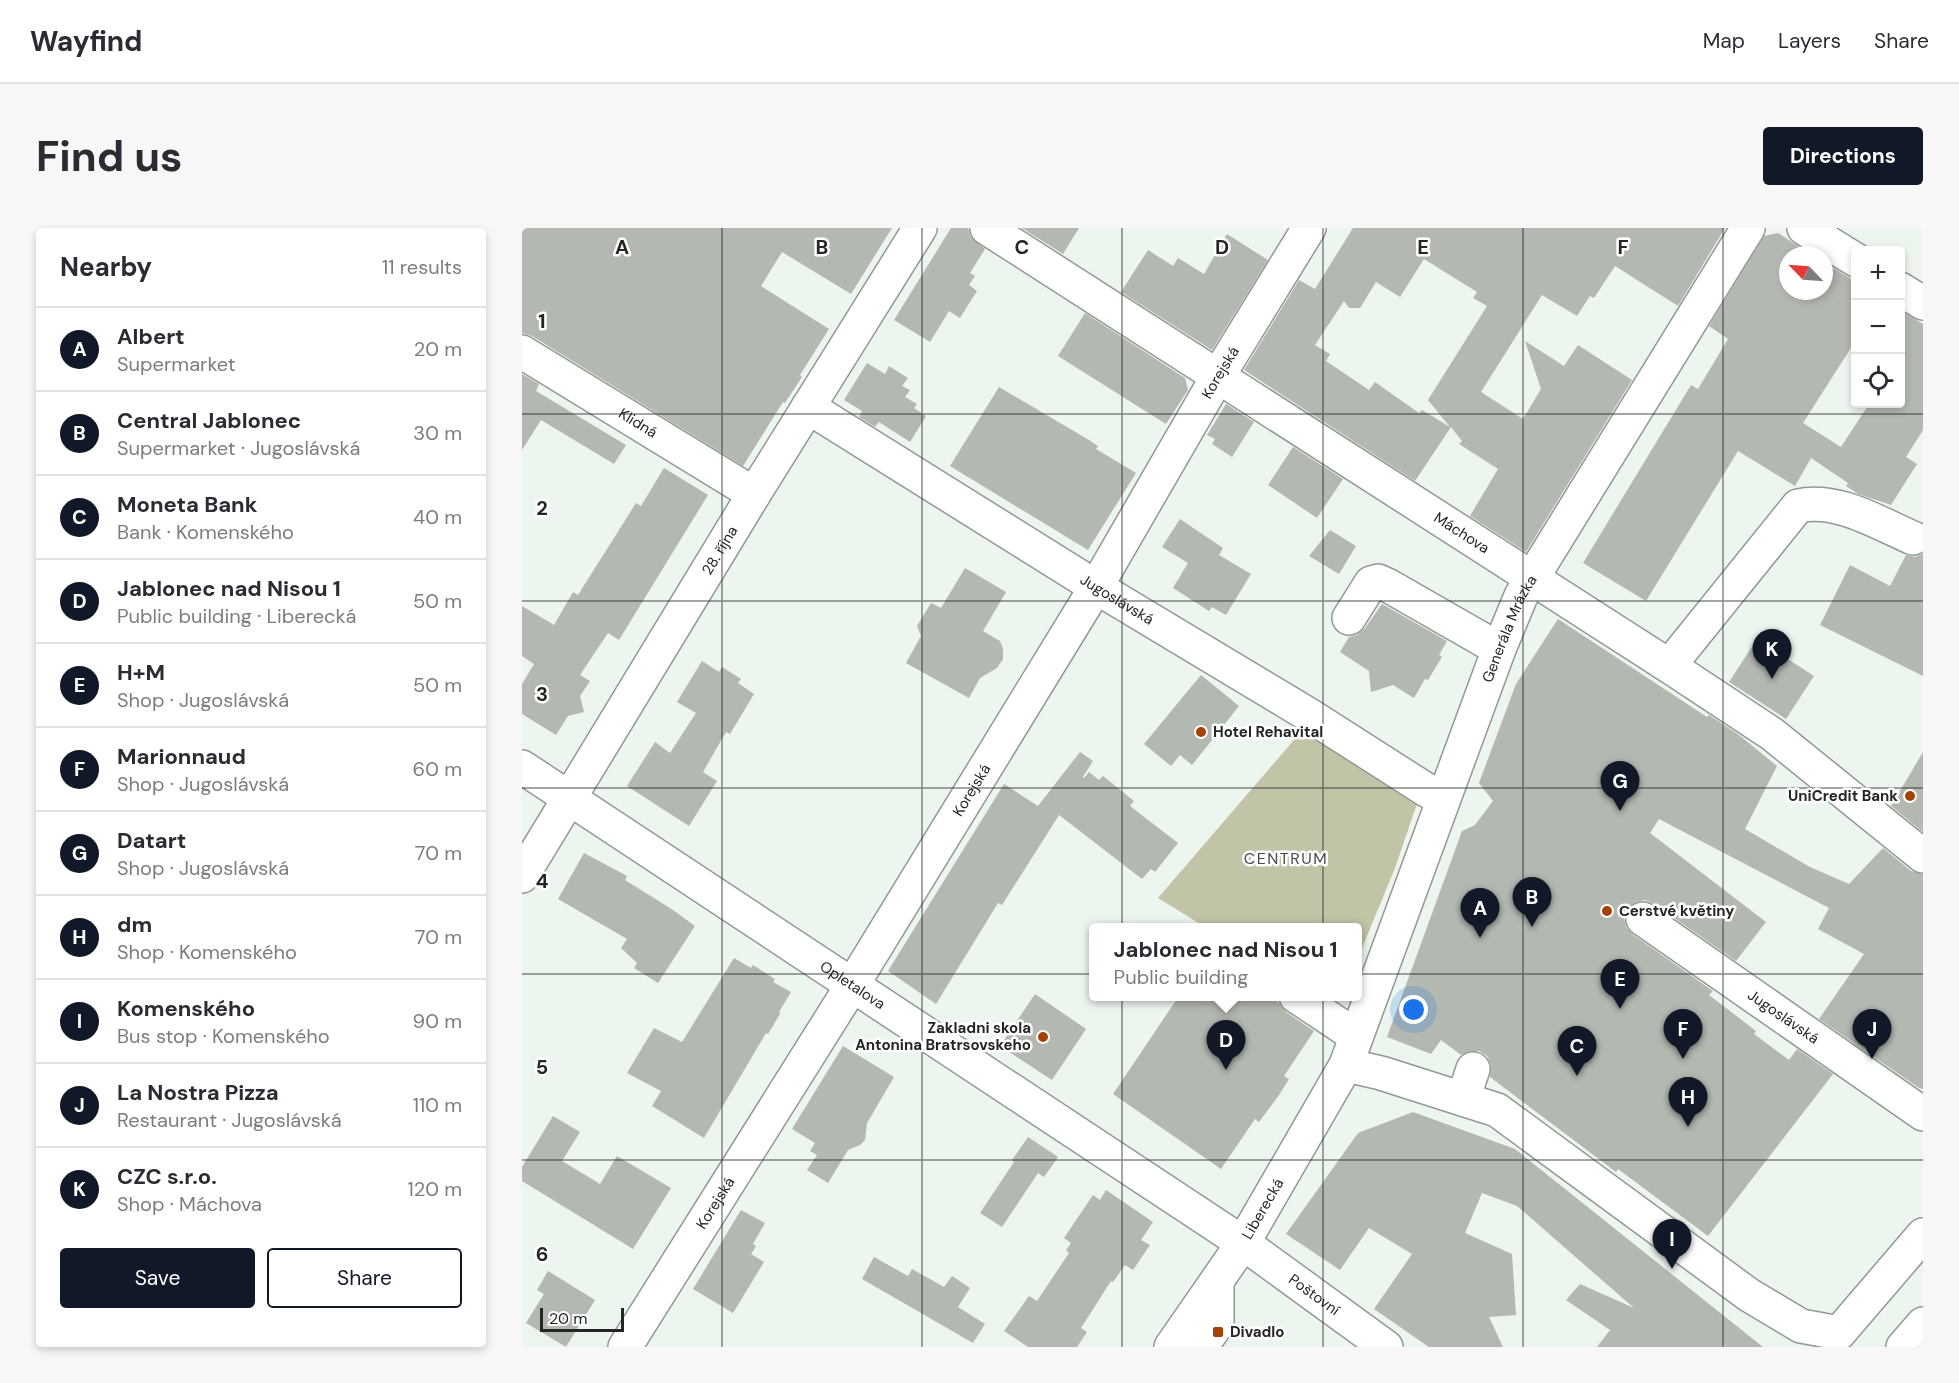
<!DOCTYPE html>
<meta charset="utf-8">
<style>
body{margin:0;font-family:"DM Sans",sans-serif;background:#f7f7f7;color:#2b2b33}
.controls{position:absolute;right:18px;top:18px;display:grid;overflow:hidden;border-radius:6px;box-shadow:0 3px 9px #0003}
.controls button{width:54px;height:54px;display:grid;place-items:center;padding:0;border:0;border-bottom:2px solid #e1e1e2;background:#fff;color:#2b2b33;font:30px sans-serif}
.compass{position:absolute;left:1257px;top:18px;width:54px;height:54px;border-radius:50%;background:#fff;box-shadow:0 3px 9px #0003;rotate:295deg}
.scale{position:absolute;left:18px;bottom:15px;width:84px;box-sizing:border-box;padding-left:6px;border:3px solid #232624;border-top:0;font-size:16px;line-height:21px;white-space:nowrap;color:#232624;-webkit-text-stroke:4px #fff;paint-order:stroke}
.you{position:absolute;left:892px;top:782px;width:21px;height:21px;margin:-15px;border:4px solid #fff;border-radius:50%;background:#1a73e8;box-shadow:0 0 0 9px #1a73e833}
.badge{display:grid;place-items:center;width:39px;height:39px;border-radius:50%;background:#111827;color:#fff;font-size:20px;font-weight:700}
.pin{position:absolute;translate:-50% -50px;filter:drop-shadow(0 2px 3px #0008)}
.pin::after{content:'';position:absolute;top:32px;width:21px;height:18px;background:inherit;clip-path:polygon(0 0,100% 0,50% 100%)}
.popup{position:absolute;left:567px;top:695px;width:273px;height:78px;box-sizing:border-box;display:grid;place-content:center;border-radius:6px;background:#fff;filter:drop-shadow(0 2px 4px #0005);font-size:20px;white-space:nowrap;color:#7c7c81}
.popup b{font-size:22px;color:#2b2b33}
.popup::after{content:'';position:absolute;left:50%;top:100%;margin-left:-12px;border:12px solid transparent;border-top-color:#fff}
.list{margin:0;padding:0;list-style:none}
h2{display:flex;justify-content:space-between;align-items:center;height:78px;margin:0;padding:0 24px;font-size:26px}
h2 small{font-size:20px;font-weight:400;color:#7c7c81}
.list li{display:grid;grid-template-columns:39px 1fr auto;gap:18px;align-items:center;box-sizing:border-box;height:84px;padding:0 24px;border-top:2px solid #e1e1e2}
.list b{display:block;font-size:22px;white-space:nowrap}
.list p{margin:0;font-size:20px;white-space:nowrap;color:#7c7c81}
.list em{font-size:20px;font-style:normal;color:#7c7c81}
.actions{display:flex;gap:12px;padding:18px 24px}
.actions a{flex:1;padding:14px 0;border:2px solid #111827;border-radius:6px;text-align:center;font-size:21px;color:#111827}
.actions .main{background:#111827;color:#fff}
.icon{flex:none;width:33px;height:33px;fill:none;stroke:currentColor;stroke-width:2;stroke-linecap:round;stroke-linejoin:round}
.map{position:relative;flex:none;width:1401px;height:1119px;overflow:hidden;border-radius:6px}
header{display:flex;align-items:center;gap:36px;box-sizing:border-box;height:84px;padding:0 30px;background:#fff;border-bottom:2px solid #e1e1e2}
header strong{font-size:28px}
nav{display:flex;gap:33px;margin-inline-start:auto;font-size:21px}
.intro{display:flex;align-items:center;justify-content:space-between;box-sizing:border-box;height:144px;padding:0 36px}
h1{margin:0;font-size:42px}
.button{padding:15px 27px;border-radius:6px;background:#111827;color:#fff;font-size:21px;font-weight:700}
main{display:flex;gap:36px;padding:0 36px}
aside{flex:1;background:#fff;border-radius:6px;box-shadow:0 3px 9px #0003}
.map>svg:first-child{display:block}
.green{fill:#c2c4a8}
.building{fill:#b3b8b0;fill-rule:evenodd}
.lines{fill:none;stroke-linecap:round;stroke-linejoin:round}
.minor-casing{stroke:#919994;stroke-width:36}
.minor{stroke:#fff;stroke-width:33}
.grid{fill:none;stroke:#232624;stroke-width:1.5;stroke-opacity:0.55}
.poi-dot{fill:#a54203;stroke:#fff;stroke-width:2}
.labels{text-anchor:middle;stroke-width:5;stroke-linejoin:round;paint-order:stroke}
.street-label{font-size:15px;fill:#232624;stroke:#fff}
.poi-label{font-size:15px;font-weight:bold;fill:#232624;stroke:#fff;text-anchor:start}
.neighbourhood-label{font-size:16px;letter-spacing:1.5px;fill:#454c47;stroke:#fff}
.grid-label{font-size:20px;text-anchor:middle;font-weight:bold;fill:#232624;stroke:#fff;stroke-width:5;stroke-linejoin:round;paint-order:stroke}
</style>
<header>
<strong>Wayfind</strong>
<nav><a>Map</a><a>Layers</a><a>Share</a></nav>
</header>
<div class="intro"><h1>Find us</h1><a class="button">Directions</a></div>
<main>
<aside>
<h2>Nearby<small>11 results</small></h2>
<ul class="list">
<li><span class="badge">A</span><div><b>Albert</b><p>Supermarket</p></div><em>20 m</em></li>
<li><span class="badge">B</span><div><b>Central Jablonec</b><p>Supermarket · Jugoslávská</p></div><em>30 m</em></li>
<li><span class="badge">C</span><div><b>Moneta Bank</b><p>Bank · Komenského</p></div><em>40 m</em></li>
<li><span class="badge">D</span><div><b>Jablonec nad Nisou 1</b><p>Public building · Liberecká</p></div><em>50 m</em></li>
<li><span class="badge">E</span><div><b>H+M</b><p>Shop · Jugoslávská</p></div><em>50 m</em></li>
<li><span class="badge">F</span><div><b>Marionnaud</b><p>Shop · Jugoslávská</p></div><em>60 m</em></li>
<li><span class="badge">G</span><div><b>Datart</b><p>Shop · Jugoslávská</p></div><em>70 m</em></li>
<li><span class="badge">H</span><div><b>dm</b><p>Shop · Komenského</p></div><em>70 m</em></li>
<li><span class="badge">I</span><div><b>Komenského</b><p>Bus stop · Komenského</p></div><em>90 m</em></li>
<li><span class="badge">J</span><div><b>La Nostra Pizza</b><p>Restaurant · Jugoslávská</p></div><em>110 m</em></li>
<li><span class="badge">K</span><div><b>CZC s.r.o.</b><p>Shop · Máchova</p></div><em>120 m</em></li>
</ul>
<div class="actions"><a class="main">Save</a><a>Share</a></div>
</aside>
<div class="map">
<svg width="1401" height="1119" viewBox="0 0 1401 1119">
<rect width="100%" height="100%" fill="#edf5ef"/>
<path class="green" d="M784,498l113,72 -24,70 -37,90v-30l-153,-1 -47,-29z"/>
<path class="building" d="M0,0h370l-41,66 -69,-42 -21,34 68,43 -29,46 2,2 -17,26 -2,-1 -40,64 -211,-130 -10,-3z
M429,0h17l3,9 14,12 -15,24 5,3 -6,9 8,6 -17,27 -11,-7 -19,31 -36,-22z
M500,0h57l-16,26z
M831,0h372l-47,78 -63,-40 -21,32 -4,-2 -13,20 -35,-21 -61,97 42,27 18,-30 -16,-48 39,25 14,-21 54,35 -106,172 -56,-36 28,-47 -39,-25 3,-3 -11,-14 -36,54 -171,-111 55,-90 16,9zM902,31l53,33 -4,6 14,8 -59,94 22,27 -28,-17 -3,3 -44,-31 -6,8 -43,-29 4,-7 -15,-9 29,-44 5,7h11l16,-26 24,15z
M1256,5l34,22h-24v36h36v-29l32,20v58l-53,83 38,24 28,-43h31v-93l23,13v106l-17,27 11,7 -26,41 -33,-11 -12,-8 2,-3 -37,-25 -16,28 -57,-35 -92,150 -63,-38 108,-178 7,4 30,-50 -19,-13 55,-90z
M705,6l41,26 -56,90 -91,-58 27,-42 25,16 5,-8 26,16z
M563,85l100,65 3,12 -22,34 -108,-68z
M345,135l18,11 4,-8 19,12 -6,8 8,4 -5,7 12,7 -3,4 12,8 -16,26 -31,-20 -4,5 -16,-10 3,-6 -18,-11z
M0,146l17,10 -3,7 90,54 -12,19 -73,-44 -19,30z
M477,159l90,53 9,6 -2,3 40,24 -48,77 -138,-84z
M704,176l28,18 -22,35 -20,-13 3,-5 -8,-4z
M771,219l50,32 -26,39 -49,-33z
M142,240l44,27 -89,145 -11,-7 -28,42 10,6 -10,15 4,16 -16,4 -12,19 -34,-21v-30l12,-20 -12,-8v-50l32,19 19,-33 5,3 58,-92 5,3z
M658,291l43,29 -4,7 32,19 -25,41 -14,-8 -3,4 -36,-23 15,-25 -26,-16z
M808,302l26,16 -17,28 -30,-18z
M1401,326v122l-103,-51 30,-60 40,21 16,-31 9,2z
M443,340l41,24 -23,39 17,10 3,8v10l-6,9 -17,10 -11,20 -63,-35 15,-27 -4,-10 14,-23 10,5z
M860,376l65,37 -8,14 3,2 -14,23 -3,-1 -11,19 -21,-13 -22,7 -2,-21 -29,-19 9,-15 8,-2 8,-7z
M1036,391l149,98 2,-2 30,20 38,31 -32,63 65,38 39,17 34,-36 28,23 12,3v215l-4,-1 -100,-69 45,-65 -46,-25 11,-21 -170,-89 -9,14 116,89 -30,39 -82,-57 -9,-4 -9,2 -8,6 -4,9 2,10 6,7 81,57 -4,4 47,36 -2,3 35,26 8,-11 36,25 -125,162 -90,-67 -2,3 -126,-95 1,-12 -4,-9 -8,-5h-9l-9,4 -20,-15 -10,14 -44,-17 75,-206 13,-6 18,-24 -14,-18 37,-99z
M1235,411l57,37 -28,43 -57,-37z
M180,433l17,11 3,-5 19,12 -3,4 16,11 -24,40 -4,-2 -23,40 14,9 -28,45 -62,-40 28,-44 15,11 26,-40 -19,-11z
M679,447l38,31 -47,59 -12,-10 -9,11 -27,-22z
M558,524l13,9 -10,16 1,1 5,-6 10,8 4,-4 31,25 -4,5 48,37 -23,29 -4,-3 -9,10 -83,-64 -57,90 -4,-2 -62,101 -48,-33 116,-187 34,22z
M1401,524v80l-32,-26z
M62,625l43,23 -2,4 48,30 22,16 -37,57 -24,-15 3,-5 -16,-15 6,-9 -69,-40z
M212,730l17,10 2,-3 22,14 -2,3 18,10 -12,20 1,2 -12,20 -2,-1 -62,105 -52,-32 9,-15 -34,-18 27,-45 28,14z
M513,766l51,35 -34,51 -52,-34z
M657,768h90l10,7 7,9 28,19 -30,45 5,3 -10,16 -20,27 -4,-3 -34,50 -108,-75z
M321,818l51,31 -27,46 -2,17 -5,5 -12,5 -20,33 -21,-13 10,-15 -7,-4 5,-8 -23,-14z
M891,884l102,37 248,198h-166l13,-17 -44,-30 14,-16 54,24 -117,-102 -35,-13 -17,40 47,21 4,61 -27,2 14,30h-74l-55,-38 38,-55 -43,-26 -29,42 -54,-36 72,-101z
M31,888l27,16 -18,29 38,23 17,-28 54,32 -38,61 -111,-68v-14z
M506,909l30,20 -14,20 -6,-4 -36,54 -22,-14 34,-51 -2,-2z
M584,962l47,32 -12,18 9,5 -17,25 -8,-5 -12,17 -2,-1 -30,47 6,4 -10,15h-49l-24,-16 25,-35 8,5 32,-48 -3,-3 5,-7 -7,-5 29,-43 7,5z
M219,982l24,13 -12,21 3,2 -5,8 13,8 -31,51 -40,-24z
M352,1029l34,19 4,-7 32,18 8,-11 18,12 -12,19 27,17 -12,19 -111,-64z
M26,1043l47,29 -29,47 -40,-24 18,-29 -7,-4z"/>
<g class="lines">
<defs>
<g id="minor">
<path id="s1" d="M465,0l682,438 103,68 151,122"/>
<path d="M1282,0l52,32"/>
<path d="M1378,61l23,14"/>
<path id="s2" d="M0,124l232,142"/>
<path id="s3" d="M286,179l288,180 213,128 119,76"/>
<path d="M827,390l22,-35 7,-2 11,5 110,63"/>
<path d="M1147,438l129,-160c39,-9 80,17 115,32"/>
<path id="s4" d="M0,539l721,476 143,104"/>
<path id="s5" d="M0,648l232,-382 166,-266"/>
<path id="s6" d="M1121,691l280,195"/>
<path d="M774,768l60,40"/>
<path d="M824,837l35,8 116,37 252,185 52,31 38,7 84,-98"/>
<path d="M941,871l10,-30"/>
<path id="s7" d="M103,1119l228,-363 243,-397 122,-211 91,-148"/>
<path id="s8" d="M649,1119l72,-104 103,-178 153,-416 22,-53 227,-368"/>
<path d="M679,1119l16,-23v-43"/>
<path d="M1381,1119l20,-23"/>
</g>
</defs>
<use href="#minor" class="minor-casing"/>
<use href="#minor" class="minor"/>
</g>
<path class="grid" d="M200,0v1119M400,0v1119M600,0v1119M801,0v1119M1001,0v1119M1201,0v1119M0,186h1401M0,373h1401M0,560h1401M0,746h1401M0,932h1401"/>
<g class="poi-dot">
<circle cx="679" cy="504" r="6"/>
<circle cx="1388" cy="568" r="6"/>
<circle cx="1085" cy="683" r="6"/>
<circle cx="521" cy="809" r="6"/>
<rect x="690" y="1098" width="12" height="12" rx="3"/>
</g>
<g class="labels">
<g class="street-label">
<text dy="5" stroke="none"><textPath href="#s7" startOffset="1142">Korejská</textPath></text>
<text dy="5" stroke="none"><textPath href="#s2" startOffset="136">Klidná</textPath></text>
<text dy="5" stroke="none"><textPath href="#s1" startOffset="564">Máchova</textPath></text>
<text dy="5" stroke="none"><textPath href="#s5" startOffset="381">28. října</textPath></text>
<text dy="5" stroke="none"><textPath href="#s3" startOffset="364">Jugoslávská</textPath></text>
<text dy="5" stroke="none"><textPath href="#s8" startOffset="798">Generála Mrázka</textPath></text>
<text dy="5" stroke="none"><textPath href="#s7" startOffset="656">Korejská</textPath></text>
<text dy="5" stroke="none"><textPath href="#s4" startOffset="396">Opletalova</textPath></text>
<text dy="5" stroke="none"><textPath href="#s6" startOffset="171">Jugoslávská</textPath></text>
<text dy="5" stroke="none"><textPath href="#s7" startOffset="170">Korejská</textPath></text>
<text dy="5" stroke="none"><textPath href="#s8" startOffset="166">Liberecká</textPath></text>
<text dy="5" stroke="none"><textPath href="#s4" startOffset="952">Poštovní</textPath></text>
</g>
<g class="poi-label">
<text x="691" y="509">Hotel Rehavital</text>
<text x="1376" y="573" text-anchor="end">UniCredit Bank</text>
<text x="1097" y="688">Сerstvé květiny</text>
<text x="509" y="805" text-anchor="end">Zakladni skola<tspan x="509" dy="17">Antonina Bratrsovskeho</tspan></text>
<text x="708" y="1109">Divadlo</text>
</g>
<g class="neighbourhood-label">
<text x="764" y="636">CENTRUM</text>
</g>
</g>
<g class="grid-label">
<text x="100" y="26">A</text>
<text x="300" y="26">B</text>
<text x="500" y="26">C</text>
<text x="700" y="26">D</text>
<text x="901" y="26">E</text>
<text x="1101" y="26">F</text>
<text x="20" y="100">1</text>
<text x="20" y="287">2</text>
<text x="20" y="473">3</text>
<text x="20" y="660">4</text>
<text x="20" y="846">5</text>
<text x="20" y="1033">6</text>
</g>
</svg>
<div class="controls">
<button>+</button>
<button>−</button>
<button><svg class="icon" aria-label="locate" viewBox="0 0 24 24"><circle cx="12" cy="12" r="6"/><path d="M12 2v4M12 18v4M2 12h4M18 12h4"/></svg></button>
</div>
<svg class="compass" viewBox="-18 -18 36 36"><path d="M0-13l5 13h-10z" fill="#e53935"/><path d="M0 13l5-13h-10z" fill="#7c7c81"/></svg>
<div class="scale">20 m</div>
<div class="you"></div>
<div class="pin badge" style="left:958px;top:710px">A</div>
<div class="pin badge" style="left:1010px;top:699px">B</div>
<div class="pin badge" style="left:1055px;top:848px">C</div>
<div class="pin badge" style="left:704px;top:842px">D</div>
<div class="popup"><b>Jablonec nad Nisou 1</b>Public building</div>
<div class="pin badge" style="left:1098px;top:781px">E</div>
<div class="pin badge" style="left:1161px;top:831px">F</div>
<div class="pin badge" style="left:1098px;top:583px">G</div>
<div class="pin badge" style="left:1166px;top:899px">H</div>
<div class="pin badge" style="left:1150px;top:1041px">I</div>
<div class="pin badge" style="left:1350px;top:831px">J</div>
<div class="pin badge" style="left:1250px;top:451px">K</div>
</div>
</main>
